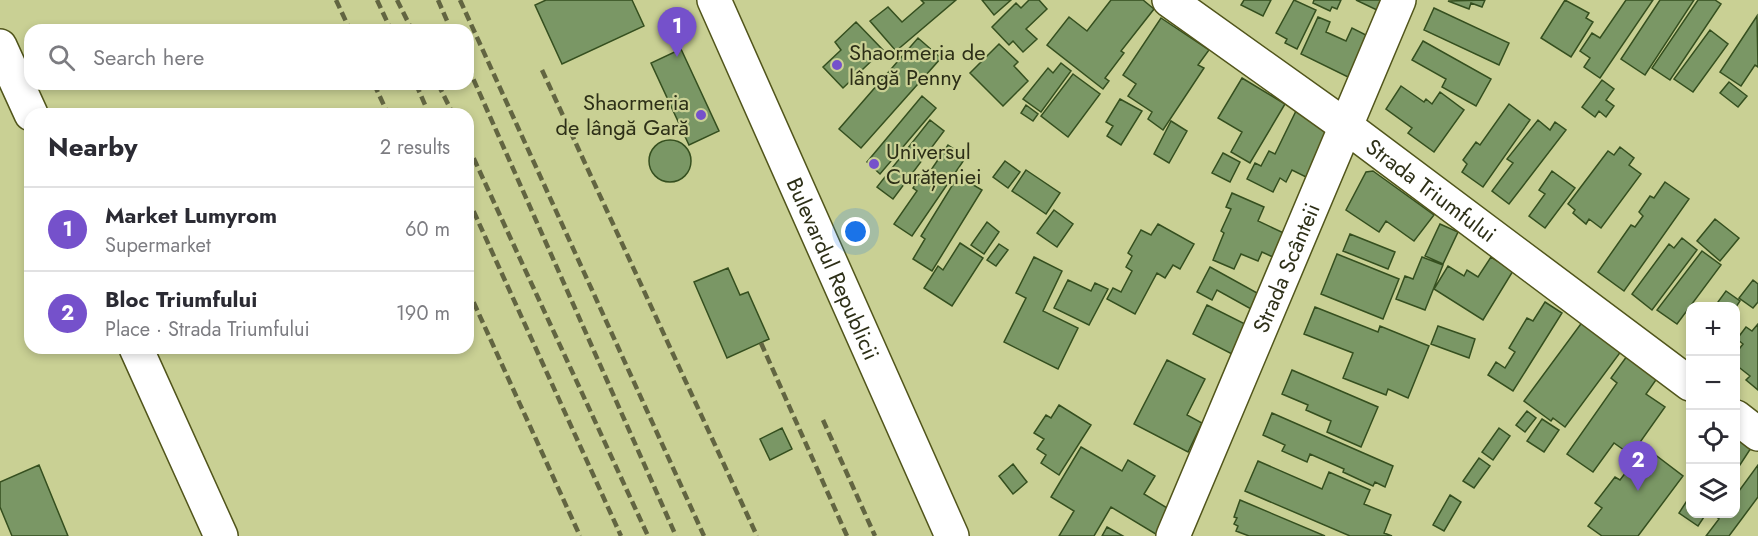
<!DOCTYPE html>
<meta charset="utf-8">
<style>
body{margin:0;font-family:Jost,sans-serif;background:#f7f7f7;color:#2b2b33}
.controls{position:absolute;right:18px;bottom:18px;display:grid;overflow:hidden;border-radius:12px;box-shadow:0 3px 9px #0003}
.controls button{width:54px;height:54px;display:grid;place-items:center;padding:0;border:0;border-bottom:2px solid #e1e1e2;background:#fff;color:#2b2b33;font:30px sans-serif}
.you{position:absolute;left:856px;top:232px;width:21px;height:21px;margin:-15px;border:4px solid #fff;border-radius:50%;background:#1a73e8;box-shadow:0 0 0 9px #1a73e833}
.badge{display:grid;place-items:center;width:39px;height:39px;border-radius:50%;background:#7551cb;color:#fff;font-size:20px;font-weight:700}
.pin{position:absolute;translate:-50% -50px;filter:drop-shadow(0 2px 3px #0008)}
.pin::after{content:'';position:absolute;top:32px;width:21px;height:18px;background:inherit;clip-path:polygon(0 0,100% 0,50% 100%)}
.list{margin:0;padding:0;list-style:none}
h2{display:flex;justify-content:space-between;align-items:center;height:78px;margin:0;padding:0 24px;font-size:26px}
h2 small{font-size:20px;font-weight:400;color:#7c7c81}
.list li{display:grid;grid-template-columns:39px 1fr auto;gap:18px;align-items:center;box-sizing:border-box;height:84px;padding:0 24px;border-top:2px solid #e1e1e2}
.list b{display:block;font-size:22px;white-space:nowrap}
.list p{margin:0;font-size:20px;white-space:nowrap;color:#7c7c81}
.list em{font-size:20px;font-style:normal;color:#7c7c81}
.icon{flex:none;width:33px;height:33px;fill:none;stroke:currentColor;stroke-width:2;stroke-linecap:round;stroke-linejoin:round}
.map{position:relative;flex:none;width:1758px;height:536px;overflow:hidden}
.search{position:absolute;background:#fff;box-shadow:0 3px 9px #0003;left:24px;top:24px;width:450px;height:66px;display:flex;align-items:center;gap:15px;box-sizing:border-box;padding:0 21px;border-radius:18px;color:#7c7c81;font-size:22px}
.panel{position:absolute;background:#fff;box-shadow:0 3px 9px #0003;left:24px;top:108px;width:450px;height:246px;border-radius:18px}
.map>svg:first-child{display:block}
.building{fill:#7a9765;stroke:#354f1f;stroke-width:1.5}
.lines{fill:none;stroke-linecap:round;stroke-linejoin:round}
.minor-casing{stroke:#51551b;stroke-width:36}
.major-casing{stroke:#51551b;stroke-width:36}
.minor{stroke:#fff;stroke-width:33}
.major{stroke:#fff;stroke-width:33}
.rail{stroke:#626541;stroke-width:4.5;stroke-dasharray:9 4.5;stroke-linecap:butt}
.poi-dot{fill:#7551cb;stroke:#c9d094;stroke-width:2}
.labels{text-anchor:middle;stroke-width:4.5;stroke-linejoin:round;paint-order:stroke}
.poi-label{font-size:22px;fill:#2d2f17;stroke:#c9d094;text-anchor:start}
.street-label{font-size:22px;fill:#2d2f17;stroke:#c9d094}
</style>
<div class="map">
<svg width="1758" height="536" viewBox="0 0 1758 536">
<rect width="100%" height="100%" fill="#c9d094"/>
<path class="building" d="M546,0h86l12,26 -82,38 -27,-59z
M921,0h35l-60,51 -26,-30 18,-14 14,15 22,-19z
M982,0h29l-17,15z
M1029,0h10l8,9 -21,20 11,10 -14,13 -10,-11 -4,4 -17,-18 24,-24 5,5z
M1111,0h32l11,9 -33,42 3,2 -19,25 4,3 -6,8 -56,-44 22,-28 18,14z
M1244,0h27l-8,16 -22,-11z
M1294,0l22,10 -19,39 -12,-6 2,-4 -11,-6z
M1314,0h27l-4,9 -5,-2 -2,4 -17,-8z
M1356,0h28l-5,11z
M1485,0l-3,7 -11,-4 -2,6 -21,-8z
M1565,0l24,13 -3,5 7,4 -22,35 -30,-19z
M1626,0h27l-53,78 -16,-11 6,-9 -10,-7 12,-18 8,5z
M1660,0h34l-49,75 -24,-16z
M1698,0h17l6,4 -51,76 -18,-12z
M1434,8l75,35 -10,22 -75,-35z
M1757,16l1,51 -3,-2 -14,21 -21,-14z
M1318,17l12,5 -4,10 20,9 6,-13 16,8 -20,41 -47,-23z
M1161,18l48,32 -11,15 6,3 -41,62 -15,-11 4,-7 -24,-16 8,-12 -13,-9z
M856,22l27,28 -40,38 -20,-21 18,-17 -6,-8z
M1710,30l18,14 -35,48 -19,-13z
M918,38l23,20 -80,90 -22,-19z
M1423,41l68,38 -15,27 -34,-19 4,-8 -34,-19z
M999,44l19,18 -4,4 14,15 -25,25 -33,-33z
M681,49l38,82 -30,14 -38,-82z
M1061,63l10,8 -30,41 -18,-13 25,-31 5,5z
M1073,74l27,20 -32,43 -27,-21z
M1242,78l43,26 -35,59 -19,-11 11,-20 -24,-14z
M1602,80l12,9 -8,11 8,6 -8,11 -7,-6 -4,6 -13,-10z
M1729,82l18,14 -9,11 -18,-14z
M1401,86l23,16 2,-3 6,5 8,-12 24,18 -30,42 -26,-19 4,-5 -26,-19z
M922,96l14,12 -56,66 -13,-12z
M1120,99l22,12 -21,34 -14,-9 6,-10 -7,-4z
M1509,104l21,16 -47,67 -21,-15 5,-8 -4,-4 13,-18 4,3z
M1026,105l12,9 -5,7 -12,-8z
M1296,111l28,14 3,12 -19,41 -16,-8 -6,12 -6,-4 -7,14 -26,-13 8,-16 6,3 8,-15 6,3z
M930,120l14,11 -51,68 -16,-12z
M1538,120l12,10 5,-8 11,8 -57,74 -17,-13 21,-28 -6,-4z
M1171,121l16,10 -18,32 -15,-9z
M649 161a21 21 0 1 1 42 0a21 21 0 1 1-42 0Z
M948,145l18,12 -54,79 -18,-12 23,-33 -4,-3 10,-15 4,3z
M1620,147l14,11 -5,7 12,9 -40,54 -12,-9 -3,5 -13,-11 2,-3 -7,-6 40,-53 6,4z
M1223,153l17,9 -10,20 -18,-9z
M1005,161l15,11 -12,16 -15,-11z
M1026,170l34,23 -14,21 -34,-23z
M1373,171l61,44 -20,26 -28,-20 -7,11 -33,-22 20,-38z
M1552,171l23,17 -30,40 -16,-12 16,-22 -6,-4z
M958,176l24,14 -50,81 -19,-12 12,-20 -4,-3z
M1665,182l24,17 -65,92 -26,-19 33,-47 4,2 8,-11 -4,-4 11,-16 4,2z
M1232,193l32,14 -6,14 28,13 -11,24 -13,-6 -4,9 -17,-7 -7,15 -21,-9 11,-27 -3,-2 10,-22 -5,-2z
M1054,210l19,14 -16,23 -20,-14z
M1715,219l24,19 -19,23 -23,-20z
M987,222l12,10 -15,22 -13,-9z
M1158,224l36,20 -14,25 -7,-4 -8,13 -8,-5 -22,41 -28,-15 6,-11 8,4 11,-21 -6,-4 6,-11 -4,-3 13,-23 10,5z
M1440,224l18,8 -15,32 -18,-8z
M1350,234l45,18 -7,17 -45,-18z
M1682,238l15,12 -45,60 -20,-16 37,-50 5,4z
M960,243l23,15 -31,48 -28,-18 14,-22 5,4z
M999,244l9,6 -12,16 -9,-6z
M1702,251l19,14 -44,59 -20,-14z
M1337,254l62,25 -16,40 -62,-25z
M1034,257l28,14 -19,40 35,17 -20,41 -54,-27 22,-44 -10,-5z
M1422,257l21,8 -18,45 -29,-11 9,-23 8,3z
M1491,257l22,14 -30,49 -49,-31 14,-23 16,10 3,-6 11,7z
M1210,267l49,27 -8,15 -34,-19 -5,10 -15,-8z
M728,268l12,27 8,-3 21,47 -42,19 -33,-76z
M1068,280l23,11 4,-8 13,6 -19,36 -35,-17z
M1753,280l5,4v18l-5,6 -14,-10z
M1726,291l14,10 -4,6 -21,-1z
M1545,302l17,11 -49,78 -25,-16 8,-13 9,6 10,-16 -6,-4 18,-30 6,3z
M1207,305l40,20 -15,29 -39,-20z
M1315,307l63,25 2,-6 49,20 -21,52 -20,-9 -2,6 -43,-17 10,-25 -49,-19z
M1583,321l39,29 -57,77 -12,-9 -2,3 -27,-20z
M1758,324v66l-12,-10 4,-4 -14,-11v-12l7,-9 -6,-5 9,-12 6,4z
M1438,326l37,13 -6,19 -38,-14z
M1627,356l31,21 -12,17 19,13 -34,48 -17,-12 -21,29 -26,-18 50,-71 -6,-5z
M1167,360l38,19 -18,36 15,8 -14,29 -54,-28z
M1292,370l86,37 -17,40 -34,-15 4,-11 -25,-11 2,-5 -26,-11z
M1059,405l32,20 -32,50 -18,-12 5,-8 -9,-6 7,-10 -10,-6 12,-18 5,3z
M1527,411l9,7 -11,14 -9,-7z
M1272,413l121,53 -8,21 -10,-5 -2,4 -30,-14 1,-3 -34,-15 -3,8 -25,-11 3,-6 -22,-10z
M1542,419l17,11 -15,22 -17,-11z
M782,428l10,21 -22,11 -10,-21z
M1499,428l11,8 -17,24 -11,-8z
M1736,438l15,10 -15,23z
M1081,447l41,24 6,-11 27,16 -11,18 33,20 -18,22 -48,-29 -17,29h-35l15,-25 -23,-14z
M1645,447l38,29 -45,60h-36l-14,-10 14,-18 -7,-5 20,-26 5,3z
M1479,458l11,8 -16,22 -11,-7z
M1258,461l64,28 7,-17 41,18 -6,14 27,11 -7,18 8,3h-42l-105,-45z
M1013,464l14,18 -14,12 -14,-18z
M39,465l29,71h-56l-12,-29v-25z
M1758,465v32l-29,39h-23l13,-17 -5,-4 2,-1h20v-19z
M1450,495l11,7 -17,29 -11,-6z
M1690,496v18h16l-8,12 -19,-13z
M1240,500l85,36h-76l-13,-5 2,-5 -4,-2 3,-6 -3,-1z
M1107,527l16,9h-21z"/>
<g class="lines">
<defs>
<g id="minor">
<path id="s1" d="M1169,0l178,127 343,257"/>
<path d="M0,46l31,68"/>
<path d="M136,348l85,188"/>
<path d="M1736,417l22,17"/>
<path id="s2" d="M1173,536l226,-536"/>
</g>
<g id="major">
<path id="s3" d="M714,0l238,536"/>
</g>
</defs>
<use href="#minor" class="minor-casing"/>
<use href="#major" class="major-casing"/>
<use href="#minor" class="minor"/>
<use href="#major" class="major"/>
<path class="rail" d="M336,0l14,30
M377,0l14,30
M397,0l15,30
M438,0l13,30
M460,0l244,536
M468,67l208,469
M542,70l215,466
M374,84l14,30
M416,84l13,30
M438,84l15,30
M468,146l180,390
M468,199l153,337
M468,290l112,246
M761,343l86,193
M823,420l52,116"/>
</g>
<g class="poi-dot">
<circle cx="837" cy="65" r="6"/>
<circle cx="701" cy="115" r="6"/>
<circle cx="874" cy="164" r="6"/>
</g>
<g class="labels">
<g class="poi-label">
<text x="849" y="60">Shaormeria de<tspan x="849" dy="25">lângă Penny</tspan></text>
<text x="689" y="110" text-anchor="end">Shaormeria<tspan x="689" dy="25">de lângă Gară</tspan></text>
<text x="886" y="159">Universul<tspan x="886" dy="25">Curățeniei</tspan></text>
</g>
<g class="street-label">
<text dy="8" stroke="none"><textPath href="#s1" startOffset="324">Strada Triumfului</textPath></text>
<text dy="8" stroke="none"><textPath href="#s3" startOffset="294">Bulevardul Republicii</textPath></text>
<text dy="8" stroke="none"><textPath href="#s2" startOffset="291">Strada Scânteii</textPath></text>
</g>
</g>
</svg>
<div class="controls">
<button>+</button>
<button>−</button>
<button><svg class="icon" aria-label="locate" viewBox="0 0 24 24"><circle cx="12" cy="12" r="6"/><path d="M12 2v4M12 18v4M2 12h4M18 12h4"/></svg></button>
<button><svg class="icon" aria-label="layers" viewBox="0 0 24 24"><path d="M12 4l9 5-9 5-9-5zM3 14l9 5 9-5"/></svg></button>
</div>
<div class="you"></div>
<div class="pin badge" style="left:677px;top:57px">1</div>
<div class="pin badge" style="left:1638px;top:491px">2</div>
<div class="search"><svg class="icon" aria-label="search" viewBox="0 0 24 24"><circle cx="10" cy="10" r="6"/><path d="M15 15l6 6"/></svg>Search here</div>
<section class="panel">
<h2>Nearby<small>2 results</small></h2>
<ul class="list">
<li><span class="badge">1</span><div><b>Market Lumyrom</b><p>Supermarket</p></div><em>60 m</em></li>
<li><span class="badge">2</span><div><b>Bloc Triumfului</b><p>Place · Strada Triumfului</p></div><em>190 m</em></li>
</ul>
</section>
</div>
